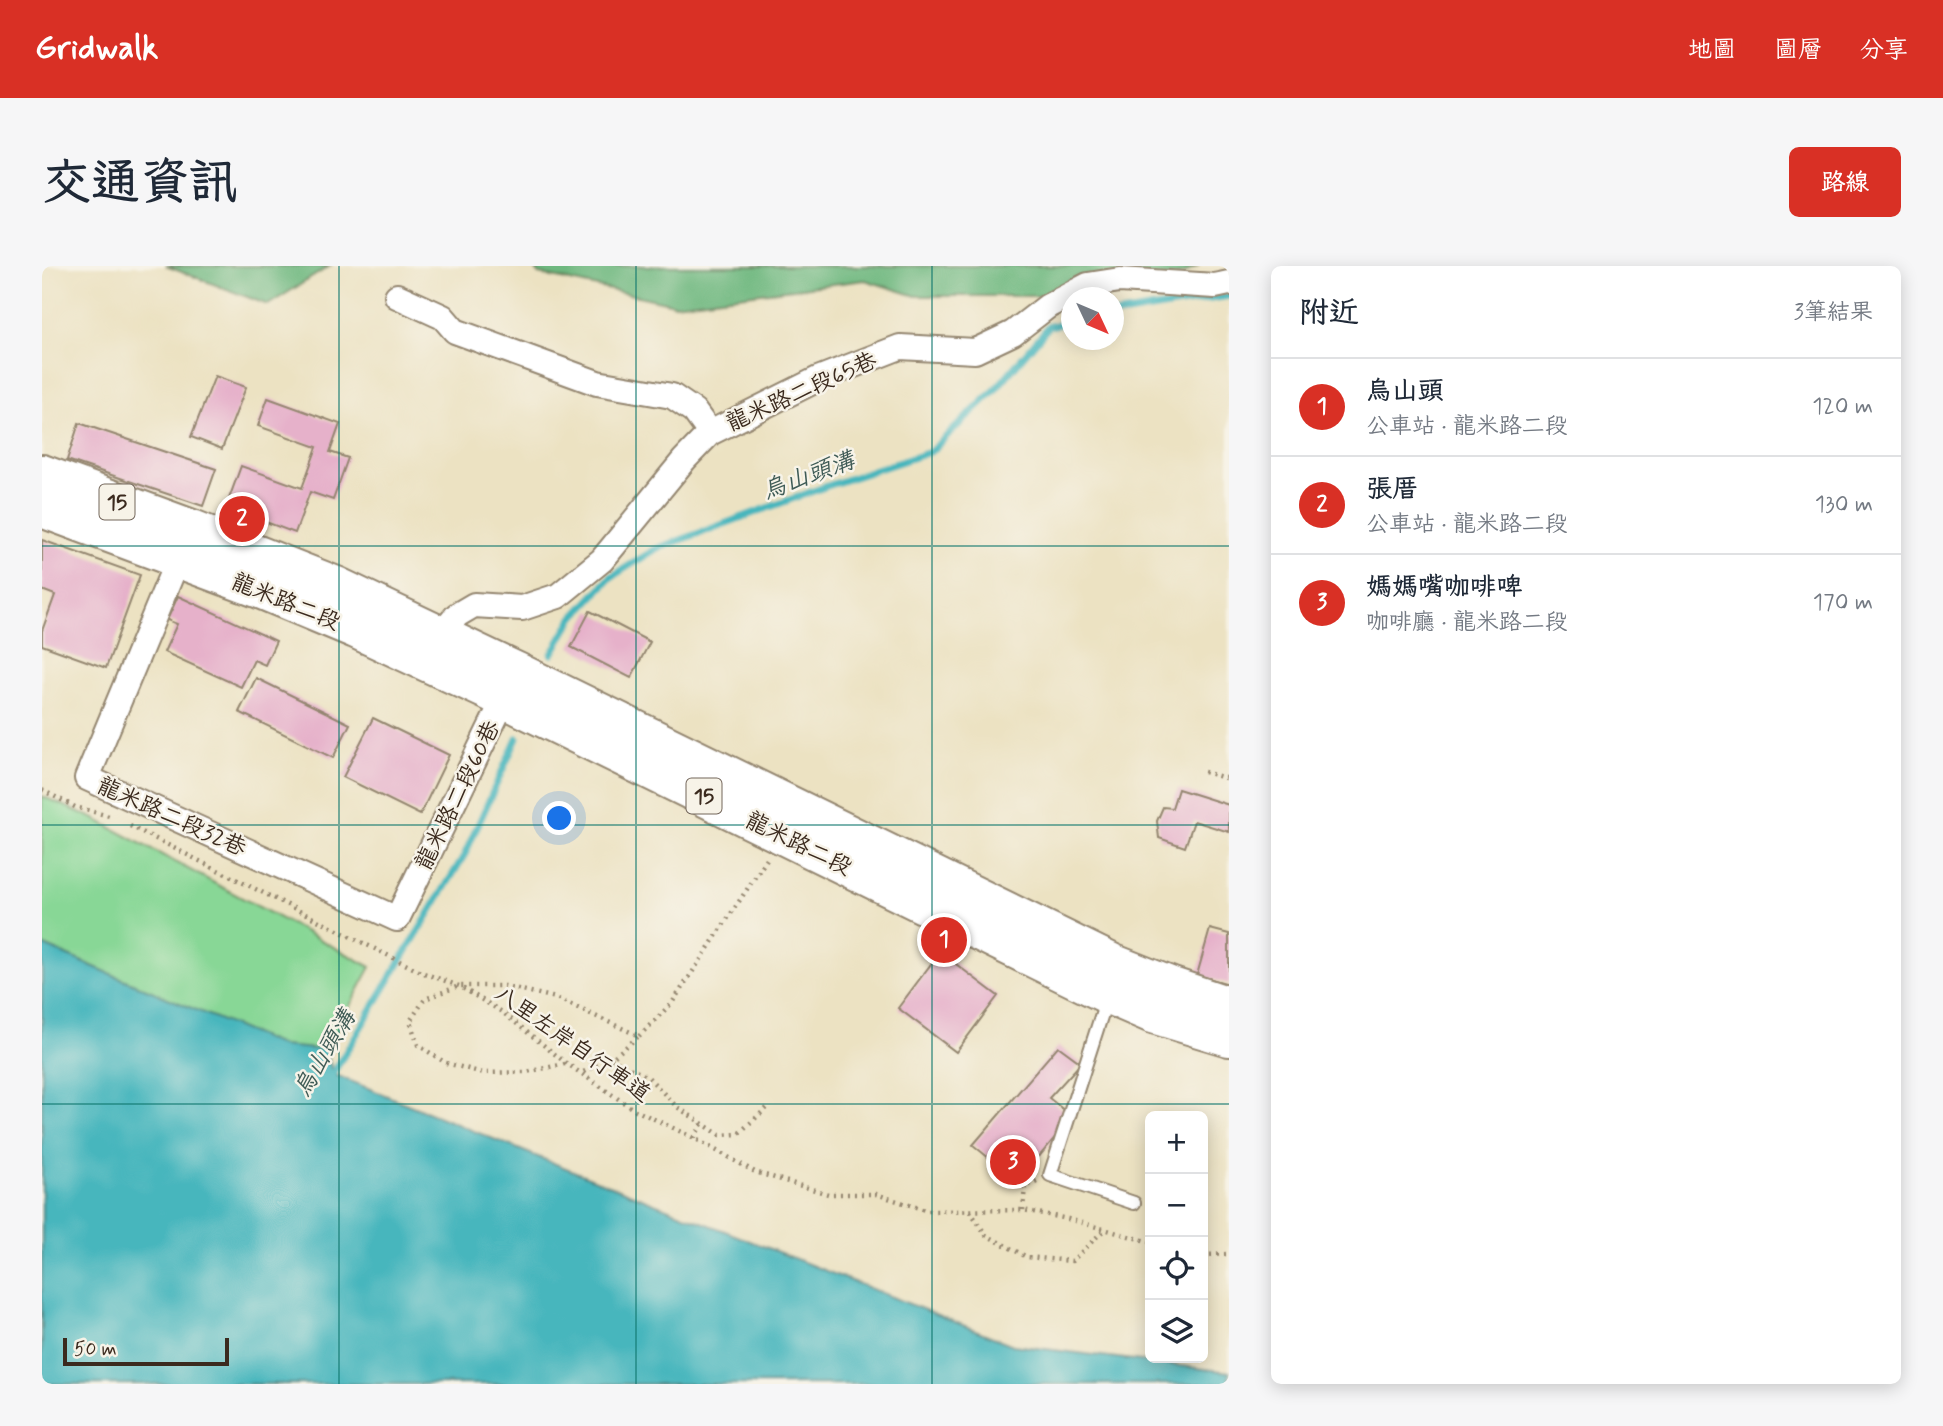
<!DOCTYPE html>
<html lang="zh-TW">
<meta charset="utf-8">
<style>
body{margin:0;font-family:Mynerve,"LXGW WenKai TC",sans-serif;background:#f6f6f7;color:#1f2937}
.controls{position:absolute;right:21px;bottom:21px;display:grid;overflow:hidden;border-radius:10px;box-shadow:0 4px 18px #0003}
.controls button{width:63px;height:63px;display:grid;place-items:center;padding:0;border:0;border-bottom:2px solid #e0e1e3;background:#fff;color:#1f2937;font:35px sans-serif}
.compass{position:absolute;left:1019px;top:21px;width:63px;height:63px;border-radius:50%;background:#fff;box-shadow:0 4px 18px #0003;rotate:134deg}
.scale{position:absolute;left:21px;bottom:18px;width:166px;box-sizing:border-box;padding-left:7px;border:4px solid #3b2a1e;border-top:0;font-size:19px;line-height:24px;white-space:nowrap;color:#3b2a1e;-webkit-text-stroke:5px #f7f3e8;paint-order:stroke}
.you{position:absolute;left:518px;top:553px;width:24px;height:24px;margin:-18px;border:5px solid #fff;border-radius:50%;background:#1a73e8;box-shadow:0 0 0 10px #1a73e833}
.badge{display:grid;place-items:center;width:46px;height:46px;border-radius:50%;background:#d93025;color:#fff;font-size:23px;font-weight:700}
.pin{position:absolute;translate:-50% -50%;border:4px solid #fff;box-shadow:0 2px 7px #0006}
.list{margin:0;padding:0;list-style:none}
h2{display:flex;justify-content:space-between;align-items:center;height:91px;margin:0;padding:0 28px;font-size:30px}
h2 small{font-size:23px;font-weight:400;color:#747a83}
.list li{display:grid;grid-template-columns:46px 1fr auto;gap:21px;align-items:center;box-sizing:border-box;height:98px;padding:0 28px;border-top:2px solid #e0e1e3}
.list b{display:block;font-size:26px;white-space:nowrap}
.list p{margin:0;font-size:23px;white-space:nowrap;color:#747a83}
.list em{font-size:23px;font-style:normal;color:#747a83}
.icon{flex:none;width:38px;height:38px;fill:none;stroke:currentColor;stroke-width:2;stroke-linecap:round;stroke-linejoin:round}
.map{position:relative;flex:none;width:1187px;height:1118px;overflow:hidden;border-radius:10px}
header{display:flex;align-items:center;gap:42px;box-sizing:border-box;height:98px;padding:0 35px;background:#d93025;color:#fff}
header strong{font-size:33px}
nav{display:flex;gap:38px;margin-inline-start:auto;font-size:24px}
.intro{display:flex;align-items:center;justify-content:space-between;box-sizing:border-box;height:168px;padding:0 42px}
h1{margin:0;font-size:49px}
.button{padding:18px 32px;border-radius:10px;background:#d93025;color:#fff;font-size:24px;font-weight:700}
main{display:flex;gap:42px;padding:0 42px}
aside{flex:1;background:#fff;border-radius:10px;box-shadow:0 4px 18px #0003}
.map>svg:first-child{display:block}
.green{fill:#88d796;stroke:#62805a;stroke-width:2}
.forest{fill:#6eb87f;stroke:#54714e;stroke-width:2}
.water{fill:#47b6bd;stroke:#41706e;stroke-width:2}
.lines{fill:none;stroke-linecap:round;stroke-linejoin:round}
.stream{stroke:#47b6bd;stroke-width:7}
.building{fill:#e6b1ca}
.lane-casing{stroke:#948670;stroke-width:16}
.street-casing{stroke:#948670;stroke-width:28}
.primary-casing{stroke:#948670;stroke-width:42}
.path{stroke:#948670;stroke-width:4.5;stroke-dasharray:2 5;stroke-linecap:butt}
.lane{stroke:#fff;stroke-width:12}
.street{stroke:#fff;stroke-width:24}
.primary{stroke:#fff;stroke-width:38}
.grid{fill:none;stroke:#0f766e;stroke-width:2;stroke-opacity:0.55}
.labels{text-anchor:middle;stroke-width:5;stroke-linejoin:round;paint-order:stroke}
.shield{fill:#f7f3e8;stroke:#73665b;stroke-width:2}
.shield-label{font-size:21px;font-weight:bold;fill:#3b2a1e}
.street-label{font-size:23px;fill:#3b2a1e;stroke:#f7f3e8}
.water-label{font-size:24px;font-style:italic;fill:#3f5b56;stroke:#f7f3e8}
</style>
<header>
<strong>Gridwalk</strong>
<nav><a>地圖</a><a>圖層</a><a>分享</a></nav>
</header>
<div class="intro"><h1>交通資訊</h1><a class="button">路線</a></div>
<main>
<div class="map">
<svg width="1187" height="1118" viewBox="0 0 1187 1118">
<rect width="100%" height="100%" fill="#f7f3e8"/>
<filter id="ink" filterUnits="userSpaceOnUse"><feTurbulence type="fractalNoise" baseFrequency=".0143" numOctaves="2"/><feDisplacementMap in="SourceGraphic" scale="14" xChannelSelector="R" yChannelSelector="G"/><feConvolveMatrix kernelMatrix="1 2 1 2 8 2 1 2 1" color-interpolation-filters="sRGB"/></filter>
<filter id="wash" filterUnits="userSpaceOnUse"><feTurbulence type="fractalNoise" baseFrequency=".00686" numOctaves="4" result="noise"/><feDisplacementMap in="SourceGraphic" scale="28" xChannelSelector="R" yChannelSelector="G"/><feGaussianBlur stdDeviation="1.57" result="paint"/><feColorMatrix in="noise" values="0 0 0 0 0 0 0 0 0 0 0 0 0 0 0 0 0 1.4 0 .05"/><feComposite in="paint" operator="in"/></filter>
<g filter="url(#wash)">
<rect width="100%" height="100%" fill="#ece2c2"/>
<path class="green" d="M0,530l53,23 276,148 -45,83 -44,-3 -240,-102z"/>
<path class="forest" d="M124,0h164l-62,39z
M492,0h663l-13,8 -93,22h-175l-51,-16 -191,24 -135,-30z"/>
<path class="water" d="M0,679l240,101 44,4 7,24 205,83 475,188 216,27v12h-1187z"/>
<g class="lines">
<path class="stream" d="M1072,49l115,-19
M510,388l21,-36 38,-41 45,-28 171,-63 103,-34 65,-62 54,-64 23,-4
M287,814l136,-226 52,-116"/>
</g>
<g id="blocks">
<path class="building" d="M173,110l31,11 -24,62 -31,-12z
M226,132l72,26 -10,28 18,6 -15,42 -23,-8 -15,41 -69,-26 15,-41 61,22 15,-41 -59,-21z
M37,157l137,46 -13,37 -136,-46z
M0,274l98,35 -34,93 -64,-23v-14l13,-36 -13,-5z
M136,330l98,45 -11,24 -11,-5 -13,27 -77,-35 13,-28 -10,-4z
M548,345l60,31 -19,36 -60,-31z
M214,412l94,46 -17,34 -94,-46z
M331,452l76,37 -29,60 -77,-38z
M1136,523l51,16v27l-35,-11 -9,26 -26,-9 -2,-17 6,-14 9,1z
M1168,663l19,5v50l-32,-9z
M898,686l58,44 -42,56 -58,-44z
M1016,780l23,17 -32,35 23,19 -54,65 -45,-37z"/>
</g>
</g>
<g filter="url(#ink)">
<use href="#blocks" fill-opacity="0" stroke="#948670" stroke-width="2"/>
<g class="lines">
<defs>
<path id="lane" d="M1065,732l-57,177 84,28"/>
<path id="street" d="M355,30l46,21 12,14 142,52 75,13 22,15 16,22
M136,293l-91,219 310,141 114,-234
M399,369l16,-20 17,-10 48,3 36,-12 44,-36 82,-100 26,-27 108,-54 82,-32 75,4 38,-18 35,-27 40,-21 32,-5 95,6 14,-3"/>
<path id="primary" d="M0,208l150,55 144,57 181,86 597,292 58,23 57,19
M0,242l218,81 96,40 131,61 622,305 44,19 76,23"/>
</defs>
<use href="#lane" class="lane-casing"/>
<use href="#street" class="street-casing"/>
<use href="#primary" class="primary-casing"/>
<path class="path" d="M1162,506l25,7
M0,524l33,17 38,10
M88,560l291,146 38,14 43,26 64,51 67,46 61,29 61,34 73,22h48l52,17 95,-1 45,9 82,23
M597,770l33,-33 95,-144
M569,793l37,18 29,30 43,28 18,-1 31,-28
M523,798l-39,8 -43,1 -37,-10 -28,-18 -8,-24 15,-22 34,-13h46l51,12 83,38 -28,23 -30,14
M652,872l8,-14
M981,944l2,-24 12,-5
M928,945l16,24 41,22 45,4 33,-32
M1161,989l26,-1"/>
<use href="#lane" class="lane"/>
<use href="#street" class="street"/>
<use href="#primary" class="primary"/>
</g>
</g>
<path class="grid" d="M297,0v1118M594,0v1118M890,0v1118M0,280h1187M0,559h1187M0,838h1187"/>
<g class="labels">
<g class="shield">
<rect x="57.5" y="218.5" width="35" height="35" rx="5"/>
<rect x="644.5" y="512.5" width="35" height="35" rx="5"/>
</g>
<g class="shield-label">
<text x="75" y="243">15</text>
<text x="662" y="537">15</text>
</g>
<g class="street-label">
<text transform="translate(759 125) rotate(-24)" y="8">龍米路二段65巷</text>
<text transform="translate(244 335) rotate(22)" y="8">龍米路二段</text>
<text transform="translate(415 529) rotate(-64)" y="8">龍米路二段60巷</text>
<text transform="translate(130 550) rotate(24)" y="8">龍米路二段32巷</text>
<text transform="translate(757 577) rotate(26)" y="8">龍米路二段</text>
<text transform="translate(531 777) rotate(35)" y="8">八里左岸自行車道</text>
</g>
<g class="water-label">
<text transform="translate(766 209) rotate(-20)" y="8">烏山頭溝</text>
<text transform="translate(282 787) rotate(-59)" y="8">烏山頭溝</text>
</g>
</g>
</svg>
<div class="controls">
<button>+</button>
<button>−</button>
<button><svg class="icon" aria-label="locate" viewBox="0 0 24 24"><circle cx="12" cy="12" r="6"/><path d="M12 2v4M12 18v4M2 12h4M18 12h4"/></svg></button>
<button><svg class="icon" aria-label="layers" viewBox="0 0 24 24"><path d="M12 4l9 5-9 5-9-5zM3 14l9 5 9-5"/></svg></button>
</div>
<svg class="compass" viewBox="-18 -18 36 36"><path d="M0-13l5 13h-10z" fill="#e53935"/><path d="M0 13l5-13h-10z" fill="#747a83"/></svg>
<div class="scale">50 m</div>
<div class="you"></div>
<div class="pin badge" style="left:902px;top:674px">1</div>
<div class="pin badge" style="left:200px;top:253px">2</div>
<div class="pin badge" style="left:971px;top:896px">3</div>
</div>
<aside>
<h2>附近<small>3筆結果</small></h2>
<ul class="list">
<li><span class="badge">1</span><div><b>烏山頭</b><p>公車站 · 龍米路二段</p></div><em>120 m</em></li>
<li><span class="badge">2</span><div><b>張厝</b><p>公車站 · 龍米路二段</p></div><em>130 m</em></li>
<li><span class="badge">3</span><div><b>媽媽嘴咖啡啤</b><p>咖啡廳 · 龍米路二段</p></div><em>170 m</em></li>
</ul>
</aside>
</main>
